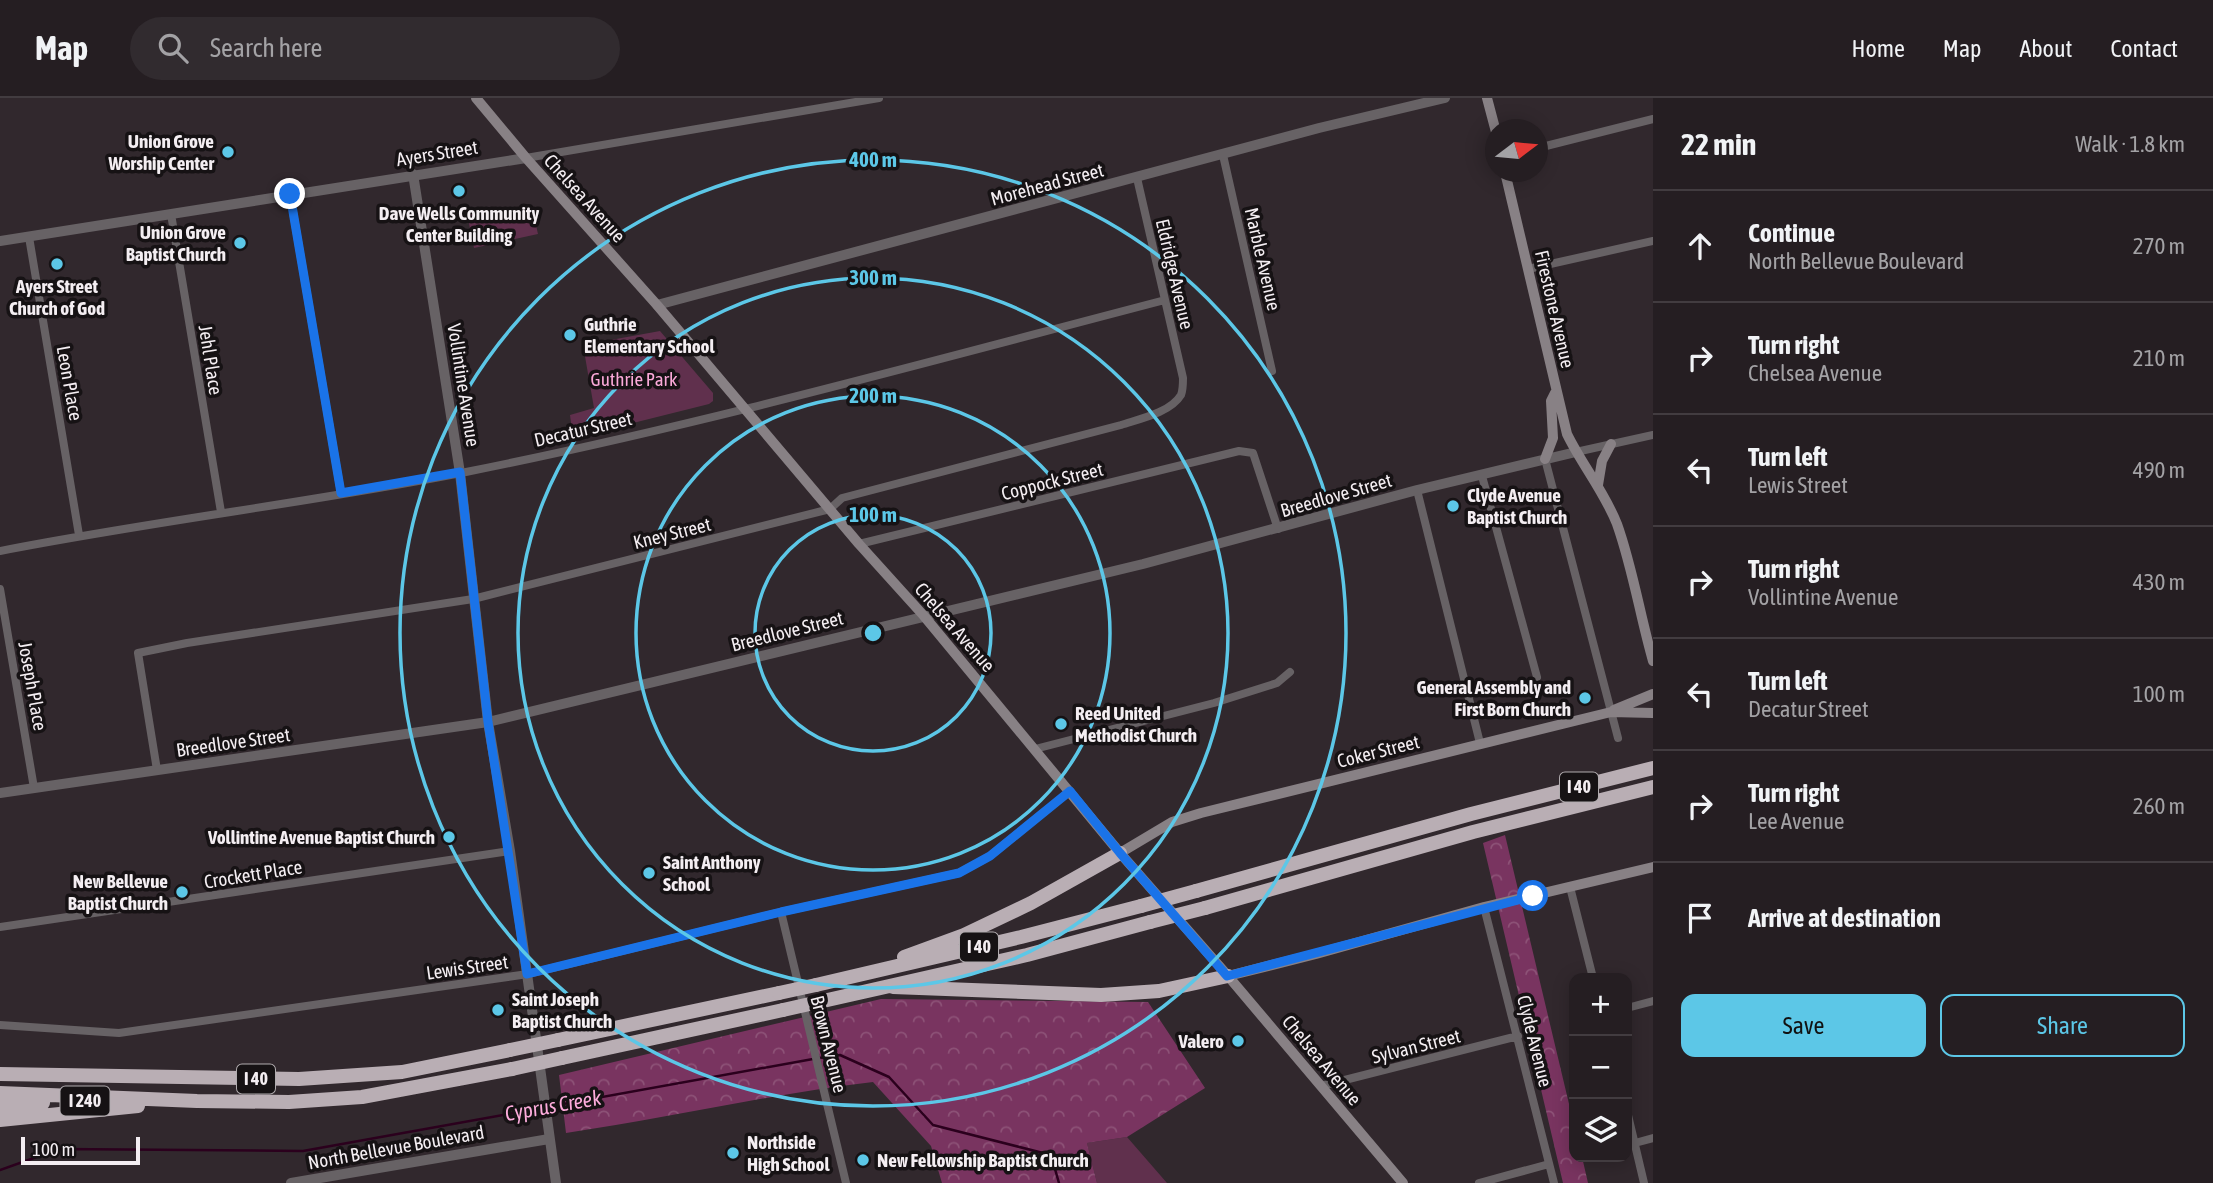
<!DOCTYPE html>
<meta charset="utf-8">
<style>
body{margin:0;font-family:"Asap Condensed",sans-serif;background:#312b2f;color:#f1f3f6}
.controls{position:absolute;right:21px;bottom:21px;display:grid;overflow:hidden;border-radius:14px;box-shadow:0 4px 18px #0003}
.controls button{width:63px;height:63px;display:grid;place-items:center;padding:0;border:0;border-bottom:2px solid #423c40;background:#251e22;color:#f1f3f6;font:35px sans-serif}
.compass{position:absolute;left:1485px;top:21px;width:63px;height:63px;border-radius:50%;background:#251e22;box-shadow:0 4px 18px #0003;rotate:74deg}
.scale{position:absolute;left:21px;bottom:18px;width:119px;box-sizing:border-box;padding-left:7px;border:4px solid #f4eef2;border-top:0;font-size:19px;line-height:24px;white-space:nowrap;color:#f4eef2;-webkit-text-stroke:5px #161214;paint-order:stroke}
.stop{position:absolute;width:21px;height:21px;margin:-16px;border:5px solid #1a73e8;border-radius:50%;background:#fff}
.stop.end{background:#1a73e8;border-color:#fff;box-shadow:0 2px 7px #0008}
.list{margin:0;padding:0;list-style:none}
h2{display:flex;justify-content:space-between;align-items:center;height:91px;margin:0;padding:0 28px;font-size:30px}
h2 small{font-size:23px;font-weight:400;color:#a3a2a5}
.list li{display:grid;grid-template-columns:46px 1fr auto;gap:21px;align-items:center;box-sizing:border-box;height:112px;padding:0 28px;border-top:2px solid #423c40}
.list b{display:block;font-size:26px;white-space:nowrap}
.list p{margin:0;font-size:23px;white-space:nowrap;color:#a3a2a5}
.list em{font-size:23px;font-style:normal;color:#a3a2a5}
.actions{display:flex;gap:14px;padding:21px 28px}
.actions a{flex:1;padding:16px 0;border:2px solid #5cc7e7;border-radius:14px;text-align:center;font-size:24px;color:#5cc7e7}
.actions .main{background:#5cc7e7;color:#111}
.icon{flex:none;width:38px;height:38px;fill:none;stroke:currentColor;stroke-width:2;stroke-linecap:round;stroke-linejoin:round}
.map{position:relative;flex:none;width:1653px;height:1085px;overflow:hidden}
header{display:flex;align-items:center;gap:42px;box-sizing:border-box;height:98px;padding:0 35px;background:#251e22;border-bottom:2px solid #423c40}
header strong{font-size:33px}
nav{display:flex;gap:38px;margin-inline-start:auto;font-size:24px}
.search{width:490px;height:63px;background:#312b2f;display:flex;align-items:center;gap:18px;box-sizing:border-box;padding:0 24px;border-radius:38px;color:#a3a2a5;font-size:26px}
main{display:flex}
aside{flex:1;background:#251e22}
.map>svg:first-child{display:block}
.green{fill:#60304d}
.forest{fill:url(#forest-crowns)}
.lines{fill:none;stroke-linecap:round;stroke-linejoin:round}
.stream{stroke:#2b001d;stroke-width:2.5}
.minor{stroke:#676265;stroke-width:8}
.tertiary{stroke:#676265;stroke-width:10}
.secondary{stroke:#888185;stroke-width:10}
.motorway{stroke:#b9aeb4;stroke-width:14}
.motorway-bridge{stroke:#b9aeb4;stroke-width:14}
.route{stroke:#1a73e8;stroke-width:9}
.ring{fill:none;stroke:#5cc7e7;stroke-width:3.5}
.poi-dot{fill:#5cc7e7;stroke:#161214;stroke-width:2.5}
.labels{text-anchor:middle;stroke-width:7;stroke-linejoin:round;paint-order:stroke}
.shield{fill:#161214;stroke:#b1acaf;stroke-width:2}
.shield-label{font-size:18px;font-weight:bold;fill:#f4eef2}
.poi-label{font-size:19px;font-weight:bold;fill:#f4eef2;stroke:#161214;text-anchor:start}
.street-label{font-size:19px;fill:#f4eef2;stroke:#161214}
.park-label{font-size:19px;fill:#fba9d9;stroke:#161214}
.water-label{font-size:21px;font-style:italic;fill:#fdacdc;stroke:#161214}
.centre{fill:#5cc7e7;stroke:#161214;stroke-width:3.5}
.ring-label{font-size:21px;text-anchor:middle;font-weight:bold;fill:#5cc7e7;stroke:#161214;stroke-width:7;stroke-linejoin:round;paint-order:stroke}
</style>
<header>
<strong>Map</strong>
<div class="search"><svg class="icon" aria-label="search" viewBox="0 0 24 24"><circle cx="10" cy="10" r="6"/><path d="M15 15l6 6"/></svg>Search here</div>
<nav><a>Home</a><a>Map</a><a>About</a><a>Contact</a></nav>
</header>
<main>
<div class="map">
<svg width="1653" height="1085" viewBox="0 0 1653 1085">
<defs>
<pattern id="forest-crowns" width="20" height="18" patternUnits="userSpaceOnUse" patternTransform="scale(1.75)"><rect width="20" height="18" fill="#793460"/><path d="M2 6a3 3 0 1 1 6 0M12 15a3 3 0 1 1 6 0" fill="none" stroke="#8d5277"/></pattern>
</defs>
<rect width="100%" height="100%" fill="#31282d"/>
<path class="green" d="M494,110l3,12 36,-8 5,22 -64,14 -7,-34z
M660,233l53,62v8l-4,3 -136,34 -3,-23 24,-7 -11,-63z
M1127,1039l40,46h-70l-10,-40z"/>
<path class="forest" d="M1505,737l69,290v32h8l6,26h-25l-80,-340z
M881,901l267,3 57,86 -78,49 -40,6 10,40h-155l-11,-37 -58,-64c-103,12 -204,36 -307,51l-7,-58z"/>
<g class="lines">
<path class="stream" d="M819,960l21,-3 49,22 44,48 118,30 8,28
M0,1072l59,-21 244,2 510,-92"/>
<path class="minor" d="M1538,50l115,-29
M1223,57l49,216
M526,60l353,-60
M290,96l51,299
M171,116l50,298
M29,139l50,298
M1528,171l125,-28
M1576,354l77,-17
M1545,361l73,279
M1482,378l55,201
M1417,392l63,253
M859,446l380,-93 14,2 25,76
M0,453c153,-30 308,-48 461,-78 237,-47 470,-112 704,-173
M0,491l34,199
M1035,651l179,-46 63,-20 13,-11
M157,672l-19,-117 49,-10 286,-44 357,-90 12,-11 279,-73c18,-6 49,-12 60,-30 2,-5 2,-13 2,-17l-46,-200
M1570,789l23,91
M1484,809l70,276
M781,814l65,271
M0,829l510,-76
M1627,910l26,-7
M0,927l119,8 409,-59 253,-62 178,-39 31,-17 80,-65
M1321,988l197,-50
M1627,1013l17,72
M1635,1045l18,-5
M1479,1085l70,-19"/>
<path class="tertiary" d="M413,76l47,299 28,249 22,129 46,332
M0,143l526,-83
M657,207l662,-177 126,-30
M0,695l488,-71 655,-158 274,-74 159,-38
M291,1085l258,-44"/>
<path class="secondary" d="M476,0l50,60 131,147 202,239 65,72 196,237 108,123 175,207
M1487,0l9,34
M1505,74l62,262c15,31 37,57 50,90 16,45 23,92 36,137
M1545,361l8,-21 -2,-37 4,-8
M1598,387l4,-24 9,-17
M1614,612l39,-16
M1120,755l52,-31 29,-9 410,-101 42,1
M1228,878l88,-22 168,-47 169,-40"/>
<path class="motorway" d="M1196,793l275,-77 182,-46
M1205,810l268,-76 180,-45
M904,859l60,-22 67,-32 89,-50
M816,887l205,-48 120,-31
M893,889l208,8 58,-4 69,-15
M823,903l204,-46 123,-33
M558,942l221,-47
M562,960l221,-48
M0,976l299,5 103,-7 108,-22
M0,995l197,8 92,1 73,-5 150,-28
M0,1008l43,-3
M0,1022l138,-14"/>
<path class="motorway-bridge" d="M1141,808l55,-15
M1150,824l55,-14
M779,895l37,-8
M783,912l40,-9
M510,952l48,-10
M512,971l50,-11"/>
</g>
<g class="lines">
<path class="route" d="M290,96l51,299 119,-21 28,250 39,252 254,-62 178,-39 31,-17 80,-65 50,62 107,123 306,-80"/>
</g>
<g class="ring">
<circle cx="873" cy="535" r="118"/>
<circle cx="873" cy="535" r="237"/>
<circle cx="873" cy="535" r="355"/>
<circle cx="873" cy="535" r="473"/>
</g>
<g class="poi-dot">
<circle cx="228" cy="54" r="7"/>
<circle cx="459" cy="93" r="7"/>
<circle cx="240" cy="145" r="7"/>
<circle cx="57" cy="166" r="7"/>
<circle cx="570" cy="237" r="7"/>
<circle cx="1453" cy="408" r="7"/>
<circle cx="1585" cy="600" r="7"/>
<circle cx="1061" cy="626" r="7"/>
<circle cx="449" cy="739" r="7"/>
<circle cx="649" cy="775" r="7"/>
<circle cx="182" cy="794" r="7"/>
<circle cx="498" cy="912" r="7"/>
<circle cx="1238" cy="943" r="7"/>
<circle cx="733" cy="1055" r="7"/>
<circle cx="863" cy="1062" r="7"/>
</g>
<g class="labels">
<g class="shield">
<rect x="1560" y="674.5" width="38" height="29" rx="5"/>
<rect x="960" y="834.5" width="38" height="29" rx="5"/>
<rect x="237" y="966.5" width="38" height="29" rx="5"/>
<rect x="60.5" y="988.5" width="49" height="29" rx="5"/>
</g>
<g class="shield-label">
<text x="1579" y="695">I 40</text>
<text x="979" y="855">I 40</text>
<text x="256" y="987">I 40</text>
<text x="85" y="1009">I 240</text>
</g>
<g class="poi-label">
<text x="214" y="50" text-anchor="end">Union Grove<tspan x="214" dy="22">Worship Center</tspan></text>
<text x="459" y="122" text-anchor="middle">Dave Wells Community<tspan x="459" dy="22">Center Building</tspan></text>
<text x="226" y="141" text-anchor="end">Union Grove<tspan x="226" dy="22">Baptist Church</tspan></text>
<text x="57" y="195" text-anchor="middle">Ayers Street<tspan x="57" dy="22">Church of God</tspan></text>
<text x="584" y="233">Guthrie<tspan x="584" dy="22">Elementary School</tspan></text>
<text x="1467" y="404">Clyde Avenue<tspan x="1467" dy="22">Baptist Church</tspan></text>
<text x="1571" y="596" text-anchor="end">General Assembly and<tspan x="1571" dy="22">First Born Church</tspan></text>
<text x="1075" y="622">Reed United<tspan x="1075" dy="22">Methodist Church</tspan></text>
<text x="435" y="746" text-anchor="end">Vollintine Avenue Baptist Church</text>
<text x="663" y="771">Saint Anthony<tspan x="663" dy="22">School</tspan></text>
<text x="168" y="790" text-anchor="end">New Bellevue<tspan x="168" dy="22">Baptist Church</tspan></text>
<text x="512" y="908">Saint Joseph<tspan x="512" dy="22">Baptist Church</tspan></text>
<text x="1224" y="950" text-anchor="end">Valero</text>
<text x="747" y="1051">Northside<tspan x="747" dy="22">High School</tspan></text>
<text x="877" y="1069">New Fellowship Baptist Church</text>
</g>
<g class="street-label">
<text transform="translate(437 55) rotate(-9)" y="7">Ayers Street</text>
<text transform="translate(1047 86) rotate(-15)" y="7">Morehead Street</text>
<text transform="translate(585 100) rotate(48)" y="7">Chelsea Avenue</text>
<text transform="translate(1263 161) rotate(77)" y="7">Marble Avenue</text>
<text transform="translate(1175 176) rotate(77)" y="7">Eldridge Avenue</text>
<text transform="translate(1555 211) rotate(77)" y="7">Firestone Avenue</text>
<text transform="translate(211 262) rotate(81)" y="7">Jehl Place</text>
<text transform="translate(70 285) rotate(80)" y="7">Leon Place</text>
<text transform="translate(464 287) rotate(81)" y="7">Vollintine Avenue</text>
<text transform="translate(583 331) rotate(-13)" y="7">Decatur Street</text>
<text transform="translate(1052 383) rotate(-14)" y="7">Coppock Street</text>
<text transform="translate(1336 397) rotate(-16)" y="7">Breedlove Street</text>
<text transform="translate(672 435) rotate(-14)" y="7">Kney Street</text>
<text transform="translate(955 529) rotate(49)" y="7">Chelsea Avenue</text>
<text transform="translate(787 533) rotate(-14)" y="7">Breedlove Street</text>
<text transform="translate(33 588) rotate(80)" y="7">Joseph Place</text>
<text transform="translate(233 644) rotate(-8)" y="7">Breedlove Street</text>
<text transform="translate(1378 653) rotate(-14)" y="7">Coker Street</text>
<text transform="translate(253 776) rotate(-9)" y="7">Crockett Place</text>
<text transform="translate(467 869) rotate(-8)" y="7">Lewis Street</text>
<text transform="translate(1535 943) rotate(76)" y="7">Clyde Avenue</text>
<text transform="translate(829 946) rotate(76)" y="7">Brown Avenue</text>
<text transform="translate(1416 948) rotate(-14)" y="7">Sylvan Street</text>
<text transform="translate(1322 962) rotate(50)" y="7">Chelsea Avenue</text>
<text transform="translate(396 1049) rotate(-10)" y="7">North Bellevue Boulevard</text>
</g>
<g class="park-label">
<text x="634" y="288">Guthrie Park</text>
</g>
<g class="water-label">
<text transform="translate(553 1008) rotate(-10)" y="7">Cyprus Creek</text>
</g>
</g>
<circle cx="873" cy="535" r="10" class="centre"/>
<g class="ring-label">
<text x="873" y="69">400 m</text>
<text x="873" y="187">300 m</text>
<text x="873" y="305">200 m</text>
<text x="873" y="424">100 m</text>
</g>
</svg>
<div class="controls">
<button>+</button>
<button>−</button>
<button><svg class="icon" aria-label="layers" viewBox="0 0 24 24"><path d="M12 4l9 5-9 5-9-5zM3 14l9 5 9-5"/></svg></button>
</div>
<svg class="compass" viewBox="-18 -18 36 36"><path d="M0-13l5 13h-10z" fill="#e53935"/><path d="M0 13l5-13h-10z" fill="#a3a2a5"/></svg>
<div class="scale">100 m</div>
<div class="stop" style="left:1533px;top:798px"></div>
<div class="stop end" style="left:290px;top:96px"></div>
</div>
<aside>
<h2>22 min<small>Walk · 1.8 km</small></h2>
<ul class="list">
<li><svg class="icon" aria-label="ahead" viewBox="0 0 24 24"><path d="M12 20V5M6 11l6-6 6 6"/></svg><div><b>Continue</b><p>North Bellevue Boulevard</p></div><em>270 m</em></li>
<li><svg class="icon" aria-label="right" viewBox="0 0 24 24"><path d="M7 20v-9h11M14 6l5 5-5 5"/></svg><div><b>Turn right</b><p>Chelsea Avenue</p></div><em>210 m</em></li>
<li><svg class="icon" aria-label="left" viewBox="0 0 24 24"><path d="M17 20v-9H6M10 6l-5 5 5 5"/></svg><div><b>Turn left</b><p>Lewis Street</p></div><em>490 m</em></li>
<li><svg class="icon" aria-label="right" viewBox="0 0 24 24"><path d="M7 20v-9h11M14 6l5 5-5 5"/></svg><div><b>Turn right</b><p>Vollintine Avenue</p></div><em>430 m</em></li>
<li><svg class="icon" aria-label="left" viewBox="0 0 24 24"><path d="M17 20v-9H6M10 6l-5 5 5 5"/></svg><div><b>Turn left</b><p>Decatur Street</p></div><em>100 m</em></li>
<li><svg class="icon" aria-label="right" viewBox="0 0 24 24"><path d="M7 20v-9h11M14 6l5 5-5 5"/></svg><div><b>Turn right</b><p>Lee Avenue</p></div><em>260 m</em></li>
<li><svg class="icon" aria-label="arrive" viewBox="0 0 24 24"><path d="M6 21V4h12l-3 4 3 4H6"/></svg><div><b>Arrive at destination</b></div></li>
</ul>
<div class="actions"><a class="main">Save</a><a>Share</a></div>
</aside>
</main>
